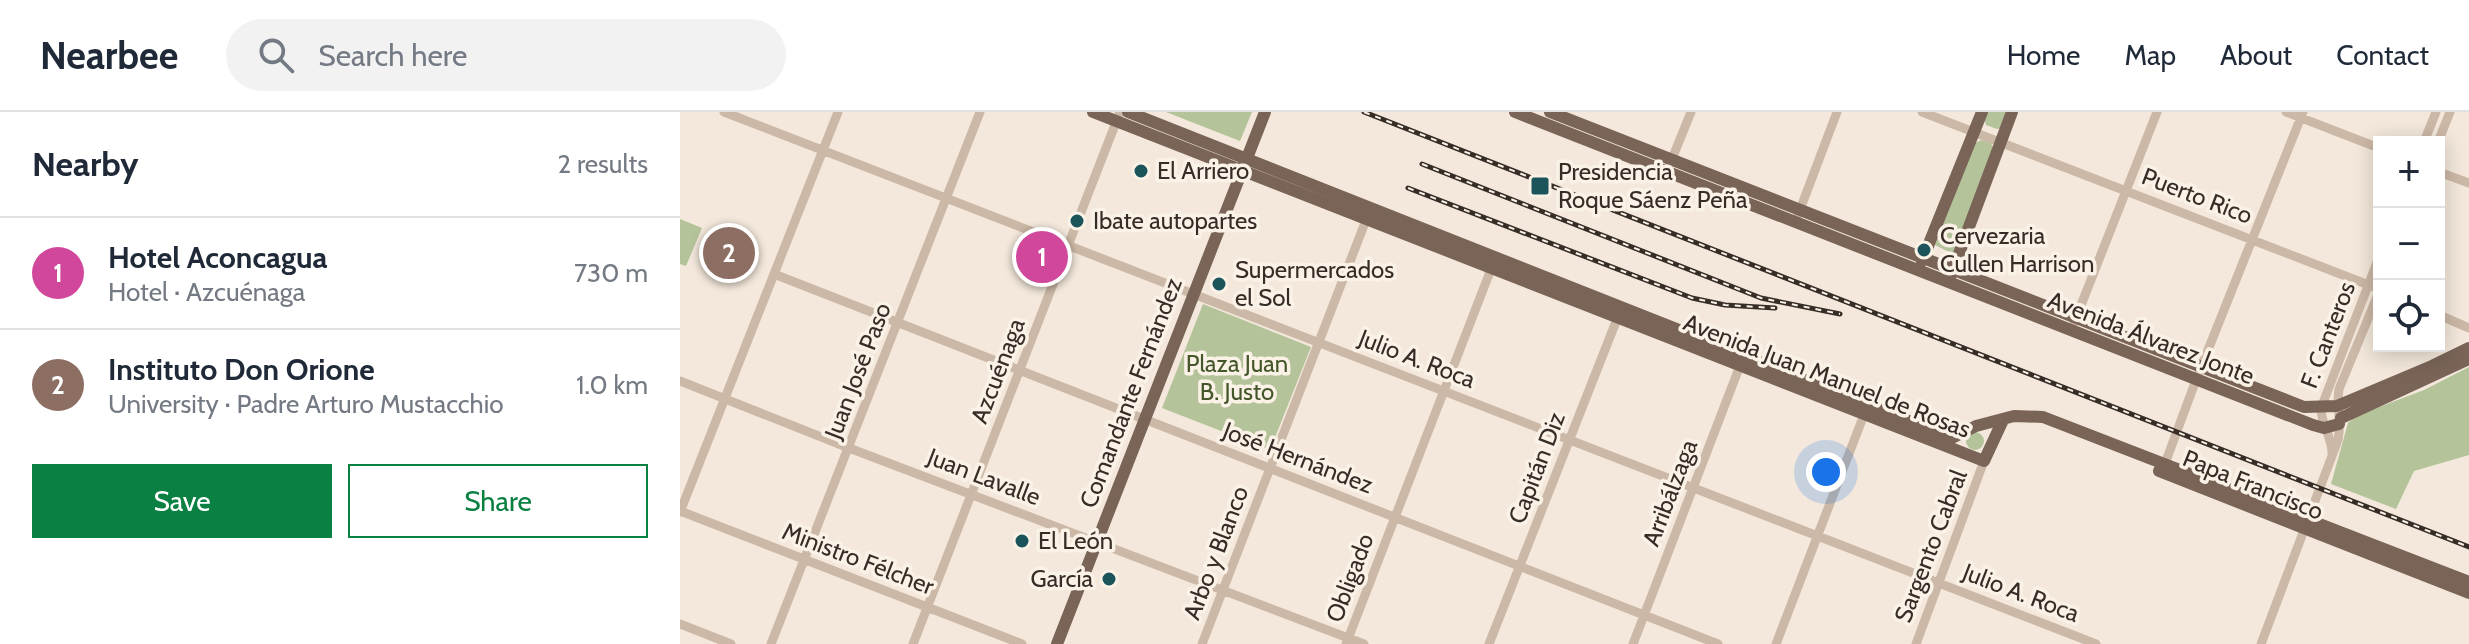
<!DOCTYPE html>
<meta charset="utf-8">
<style>
body{margin:0;font-family:Cabin,sans-serif;background:#f2f2f3;color:#1f2937}
.controls{position:absolute;right:24px;top:24px;display:grid;overflow:hidden;border-radius:0px;box-shadow:0 4px 20px #0003}
.controls button{width:72px;height:72px;display:grid;place-items:center;padding:0;border:0;border-bottom:2px solid #e0e1e3;background:#fff;color:#1f2937;font:40px sans-serif}
.you{position:absolute;left:1146px;top:360px;width:28px;height:28px;margin:-20px;border:6px solid #fff;border-radius:50%;background:#1a73e8;box-shadow:0 0 0 12px #1a73e833}
.badge{display:grid;place-items:center;width:52px;height:52px;border-radius:50%;background:#0b8043;color:#fff;font-size:26px;font-weight:700}
.pin{position:absolute;translate:-50% -50%;border:4px solid #fff;box-shadow:0 2px 8px #0006}
.list{margin:0;padding:0;list-style:none}
h2{display:flex;justify-content:space-between;align-items:center;height:104px;margin:0;padding:0 32px;font-size:34px}
h2 small{font-size:26px;font-weight:400;color:#747a83}
.list li{display:grid;grid-template-columns:52px 1fr auto;gap:24px;align-items:center;box-sizing:border-box;height:112px;padding:0 32px;border-top:2px solid #e0e1e3}
.list b{display:block;font-size:30px;white-space:nowrap}
.list p{margin:0;font-size:26px;white-space:nowrap;color:#747a83}
.list em{font-size:26px;font-style:normal;color:#747a83}
.actions{display:flex;gap:16px;padding:24px 32px}
.actions a{flex:1;padding:18px 0;border:2px solid #0b8043;border-radius:0px;text-align:center;font-size:28px;color:#0b8043}
.actions .main{background:#0b8043;color:#fff}
.icon{flex:none;width:44px;height:44px;fill:none;stroke:currentColor;stroke-width:2;stroke-linecap:round;stroke-linejoin:round}
.map{position:relative;flex:none;width:1789px;height:532px;overflow:hidden}
header{display:flex;align-items:center;gap:48px;box-sizing:border-box;height:112px;padding:0 40px;background:#fff;border-bottom:2px solid #e0e1e3}
header strong{font-size:38px}
nav{display:flex;gap:44px;margin-inline-start:auto;font-size:28px}
.search{width:560px;height:72px;background:#f2f2f3;display:flex;align-items:center;gap:20px;box-sizing:border-box;padding:0 28px;border-radius:44px;color:#747a83;font-size:30px}
main{display:flex}
aside{flex:1;background:#fff}
.map>svg:first-child{display:block}
.green{fill:#b4c39a}
.lines{fill:none;stroke-linecap:round;stroke-linejoin:round}
.minor{stroke:#ccb8a6;stroke-width:9}
.major{stroke:#7a6458;stroke-width:12}
.rail-casing{stroke:#372d27;stroke-width:5}
.rail{stroke:#faf2e7;stroke-width:2;stroke-dasharray:6;stroke-linecap:butt}
.poi-dot{fill:#1b555b;stroke:#faf2e7;stroke-width:3}
.labels{text-anchor:middle;stroke-width:7;stroke-linejoin:round;paint-order:stroke}
.poi-label{font-size:24px;fill:#372d27;stroke:#faf2e7;text-anchor:start}
.street-label{font-size:24px;fill:#372d27;stroke:#faf2e7}
.park-label{font-size:24px;fill:#45572a;stroke:#faf2e7}
</style>
<header>
<strong>Nearbee</strong>
<div class="search"><svg class="icon" aria-label="search" viewBox="0 0 24 24"><circle cx="10" cy="10" r="6"/><path d="M15 15l6 6"/></svg>Search here</div>
<nav><a>Home</a><a>Map</a><a>About</a><a>Contact</a></nav>
</header>
<main>
<aside>
<h2>Nearby<small>2 results</small></h2>
<ul class="list">
<li><span class="badge" style="background:#d1479c">1</span><div><b>Hotel Aconcagua</b><p>Hotel · Azcuénaga</p></div><em>730 m</em></li>
<li><span class="badge" style="background:#8d6e63">2</span><div><b>Instituto Don Orione</b><p>University · Padre Arturo Mustacchio</p></div><em>1.0 km</em></li>
</ul>
<div class="actions"><a class="main">Save</a><a>Share</a></div>
</aside>
<div class="map">
<svg width="1789" height="532" viewBox="0 0 1789 532">
<rect width="100%" height="100%" fill="#f3e8db"/>
<path class="green" d="M486,0h86l-12,29z
M1306,0h22l-6,16 -5,1 -11,-4 -2,-7z
M1301,28l10,3 3,7 -41,104 -18,-9 40,-102z
M0,107l22,9 -16,38 -6,-2z
M523,192l108,43 -41,103 -108,-42z
M1789,255v88l-55,16 -18,38 -65,-25 17,-61 10,-8 66,-25z
M1286 329a9 9 0 1 1 18 0a9 9 0 1 1-18 0Z"/>
<g class="lines">
<path class="minor" d="M44,0l1372,532
M1242,0l457,177
M1606,0l93,36
M1744,30l12,-30
M1758,30l12,-30
M990,52l21,-52
M1759,60l30,11
M1118,103l39,-103
M94,162l944,370
M1759,203l30,13
M1394,211l83,-211
M0,269l169,67 515,196
M1652,341c0,-17 -11,-28 -11,-45l58,-151
M1483,357l33,-89 107,-268
M0,399l342,133
M0,400l158,-400
M0,512l51,20
M91,532l209,-532
M233,532l207,-532
M522,532l166,-429
M666,532l147,-380
M809,532l130,-330
M953,532l108,-281
M1096,532l89,-232
M1236,532l68,-183
M1581,532l77,-204c4,-18 -2,-33 1,-51l40,-97"/>
<path class="major" d="M413,0l891,349 19,-41
M448,0l824,326 24,-12 38,-10 29,1 426,165
M835,0l798,313 11,3 15,-4
M870,0l754,295 33,-1 95,-40 37,-18
M1242,149l60,-149
M1271,163l61,-163
M1661,306l128,-59
M1479,359l310,122
M377,532l208,-532"/>
<defs>
<path id="rail" d="M684,0l1105,435
M742,52l339,134 79,16
M728,76l284,110 33,7 50,3"/>
</defs>
<use href="#rail" class="rail-casing"/>
<use href="#rail" class="rail"/>
</g>
<g class="poi-dot">
<circle cx="461" cy="59" r="8"/>
<rect x="850" y="64" width="20" height="20" rx="4"/>
<circle cx="397" cy="109" r="8"/>
<circle cx="1244" cy="138" r="8"/>
<circle cx="539" cy="172" r="8"/>
<circle cx="342" cy="429" r="8"/>
<circle cx="429" cy="467" r="8"/>
</g>
<g class="labels">
<g class="poi-label">
<text x="477" y="67">El Arriero</text>
<text x="878" y="68">Presidencia<tspan x="878" dy="28">Roque Sáenz Peña</tspan></text>
<text x="413" y="117">Ibate autopartes</text>
<text x="1260" y="132">Cervezaria<tspan x="1260" dy="28">Cullen Harrison</tspan></text>
<text x="555" y="166">Supermercados<tspan x="555" dy="28">el Sol</tspan></text>
<text x="358" y="437">El León</text>
<text x="413" y="475" text-anchor="end">García</text>
</g>
<g class="street-label">
<text transform="translate(1517 84) rotate(21)" y="8">Puerto Rico</text>
<text transform="translate(1648 223) rotate(-69)" y="8">F. Canteros</text>
<text transform="translate(1471 226) rotate(21)" y="8">Avenida Álvarez Jonte</text>
<text transform="translate(737 247) rotate(21)" y="8">Julio A. Roca</text>
<text transform="translate(178 259) rotate(-69)" y="8">Juan José Paso</text>
<text transform="translate(318 259) rotate(-69)" y="8">Azcuénaga</text>
<text transform="translate(1147 264) rotate(21)" y="8">Avenida Juan Manuel de Rosas</text>
<text transform="translate(451 281) rotate(-69)" y="8">Comandante Fernández</text>
<text transform="translate(618 346) rotate(21)" y="8">José Hernández</text>
<text transform="translate(857 356) rotate(-69)" y="8">Capitán Diz</text>
<text transform="translate(304 365) rotate(21)" y="8">Juan Lavalle</text>
<text transform="translate(1573 373) rotate(22)" y="8">Papa Francisco</text>
<text transform="translate(990 381) rotate(-69)" y="8">Arribálzaga</text>
<text transform="translate(1251 434) rotate(-69)" y="8">Sargento Cabral</text>
<text transform="translate(536 441) rotate(-69)" y="8">Arbo y Blanco</text>
<text transform="translate(178 447) rotate(21)" y="8">Ministro Félcher</text>
<text transform="translate(670 466) rotate(-69)" y="8">Obligado</text>
<text transform="translate(1341 481) rotate(21)" y="8">Julio A. Roca</text>
</g>
<g class="park-label">
<text x="557" y="260">Plaza Juan<tspan x="557" dy="28">B. Justo</tspan></text>
</g>
</g>
</svg>
<div class="controls">
<button>+</button>
<button>−</button>
<button><svg class="icon" aria-label="locate" viewBox="0 0 24 24"><circle cx="12" cy="12" r="6"/><path d="M12 2v4M12 18v4M2 12h4M18 12h4"/></svg></button>
</div>
<div class="you"></div>
<div class="pin badge" style="left:362px;top:145px;background:#d1479c">1</div>
<div class="pin badge" style="left:49px;top:141px;background:#8d6e63">2</div>
</div>
</main>
